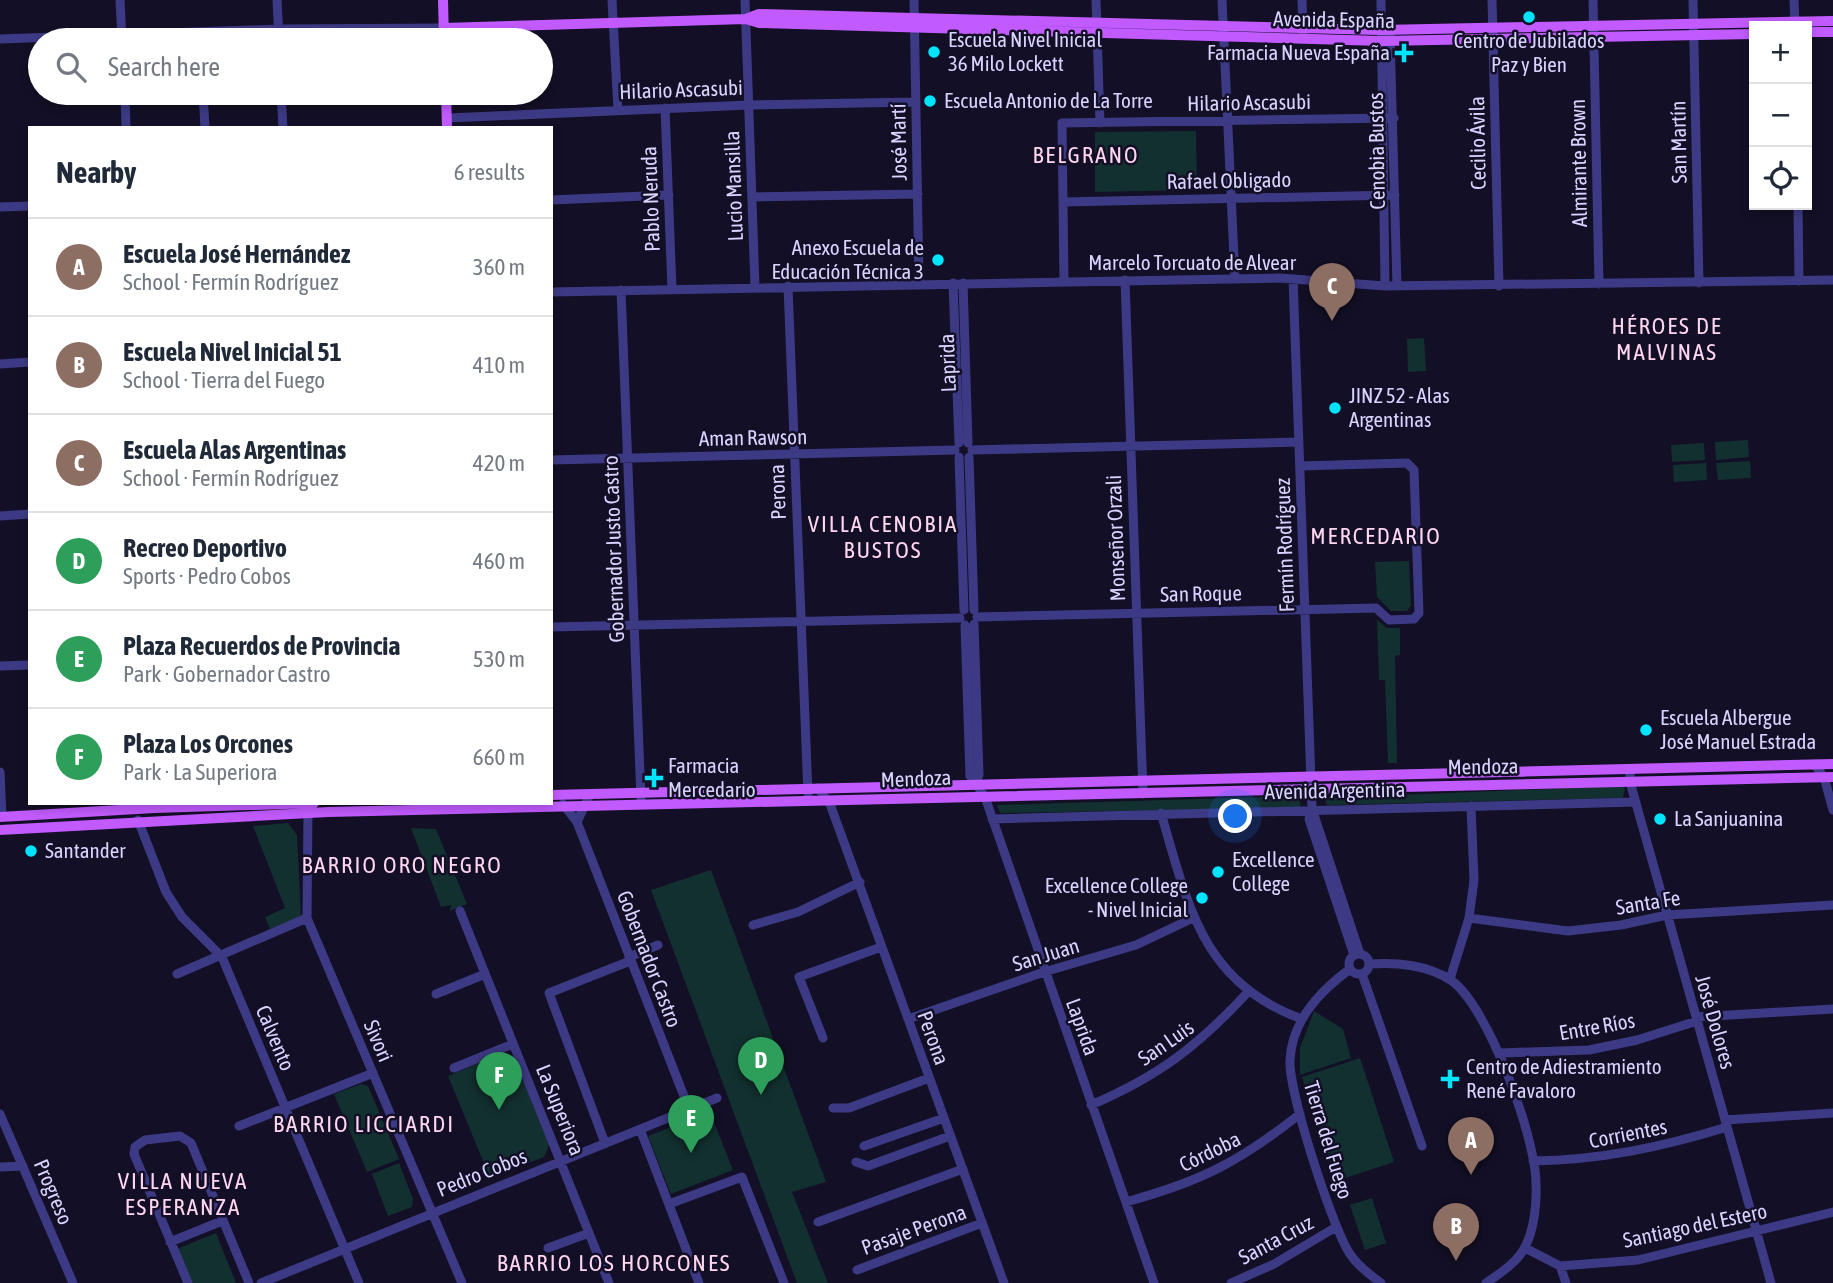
<!DOCTYPE html>
<meta charset="utf-8">
<style>
body{margin:0;font-family:"Asap Condensed",sans-serif;background:#f6f6f7;color:#1f2937}
.controls{position:absolute;right:21px;top:21px;display:grid;overflow:hidden;border-radius:0px;box-shadow:0 4px 10px #0003}
.controls button{width:63px;height:63px;display:grid;place-items:center;padding:0;border:0;border-bottom:2px solid #e0e1e3;background:#fff;color:#1f2937;font:35px sans-serif}
.you{position:absolute;left:1236px;top:817px;width:24px;height:24px;margin:-18px;border:5px solid #fff;border-radius:50%;background:#1a73e8;box-shadow:0 0 0 10px #1a73e833}
.badge{display:grid;place-items:center;width:46px;height:46px;border-radius:50%;background:#0b8043;color:#fff;font-size:23px;font-weight:700}
.pin{position:absolute;translate:-50% -58px;filter:drop-shadow(0 2px 4px #0008)}
.pin::after{content:'';position:absolute;top:37px;width:24px;height:21px;background:inherit;clip-path:polygon(0 0,100% 0,50% 100%)}
.list{margin:0;padding:0;list-style:none}
h2{display:flex;justify-content:space-between;align-items:center;height:91px;margin:0;padding:0 28px;font-size:30px}
h2 small{font-size:23px;font-weight:400;color:#747a83}
.list li{display:grid;grid-template-columns:46px 1fr auto;gap:21px;align-items:center;box-sizing:border-box;height:98px;padding:0 28px;border-top:2px solid #e0e1e3}
.list b{display:block;font-size:26px;white-space:nowrap}
.list p{margin:0;font-size:23px;white-space:nowrap;color:#747a83}
.list em{font-size:23px;font-style:normal;color:#747a83}
.icon{flex:none;width:38px;height:38px;fill:none;stroke:currentColor;stroke-width:2;stroke-linecap:round;stroke-linejoin:round}
.map{position:relative;flex:none;width:1833px;height:1283px;overflow:hidden}
.search{position:absolute;background:#fff;box-shadow:0 4px 10px #0003;left:28px;top:28px;width:525px;height:77px;display:flex;align-items:center;gap:18px;box-sizing:border-box;padding:0 24px;border-radius:38px;color:#747a83;font-size:26px}
.panel{position:absolute;background:#fff;box-shadow:0 4px 10px #0003;left:28px;top:126px;width:525px;height:679px;border-radius:0px}
.map>svg:first-child{display:block}
.green{fill:#12302f}
.lines{fill:none;stroke-linecap:round;stroke-linejoin:round}
.minor{stroke:#3d3a85;stroke-width:9}
.major{stroke:#c25bff;stroke-width:10}
.poi-dot{fill:#00e5ff;stroke:#130f26;stroke-width:2.5}
.labels{text-anchor:middle;stroke-width:5;stroke-linejoin:round;paint-order:stroke}
.street-label{font-size:21px;fill:#d9d4ff;stroke:#130f26}
.poi-label{font-size:21px;fill:#d9d4ff;stroke:#130f26;text-anchor:start}
.neighbourhood-label{font-size:23px;letter-spacing:2px;fill:#ffd6f0;stroke:#130f26}
</style>
<div class="map">
<svg width="1833" height="1283" viewBox="0 0 1833 1283">
<rect width="100%" height="100%" fill="#130f26"/>
<path class="green" d="M1196,131l1,59 -102,2v-60z
M1424,338l2,33 -18,1 -1,-33z
M1748,440l1,17 -33,3 -1,-18z
M1704,443l1,17 -33,2 -1,-17z
M1750,461l1,17 -33,2 -2,-17z
M1706,463l1,17 -33,2 -1,-17z
M1409,561l2,44 -4,6h-16l-14,-14 -2,-35z
M1377,620l10,8h13v27l-5,1 2,107h-9l-3,-83h-6z
M1622,786l3,2 -2,10 -296,7 -3,-7z
M1297,796l4,9 -3,3 -298,5 -3,-8z
M288,823l9,12 4,82 -31,12 -5,-12 20,-9 -32,-82z
M411,828l25,1 31,75 -17,7 1,-6 -10,2z
M711,870l115,312 -34,10 36,91h-31l-146,-393z
M1314,1011l29,18 8,29 -51,17v-27z
M503,1053l11,5 35,87 -5,12 -54,21 -42,-102z
M1360,1058l34,104 -58,19 -34,-104z
M361,1084l7,2 31,73 -32,13 -33,-78z
M710,1112l23,58 -62,24 -23,-58z
M399,1163l14,36 -1,8 -24,9 -16,-42z
M1372,1198l14,45 -21,7 -15,-45z
M216,1233l20,50h-45l-14,-34z"/>
<g class="lines">
<path class="minor" d="M120,0l2,39
M277,0l2,40
M612,0l6,110
M745,0l10,287
M914,0l5,284
M1096,0l4,123
M1222,0l13,279
M1302,0l1,33
M1381,0l4,286
M1492,0l7,286
M1593,0l6,284
M1693,0l6,283
M1794,0l1,26
M1390,36l7,250
M0,39l279,-10 165,-1
M125,93l1,35
M203,93l2,35
M281,93l2,35
M665,108l7,181
M447,118l302,-13 167,-3
M752,197l166,-3
M551,200l118,-5
M1063,202l332,-7
M1798,205l1,76
M0,207l30,-1
M1293,279l19,530 -3,10 45,136
M1125,280l18,514
M1064,281l-2,-158 332,-5
M953,283l6,160
M963,283l5,160
M788,286l20,509
M621,290l20,509
M551,292l729,-14 105,8 448,-6
M0,364l30,-2
M972,450l327,-8
M959,457l5,153
M969,457l5,153
M551,460l404,-10
M0,516l30,-2
M977,617l399,-9 13,12 25,-1 5,-6 -5,-143 -7,-7 -107,3
M974,624l5,151 -4,9
M965,625l5,151 15,21 169,486
M551,627l409,-9
M0,666l30,-1
M1814,764l10,13 9,33
M1630,769v13l141,501
M0,772l2,45
M818,788l12,16 174,479
M563,804l14,18 112,287
M308,808l-1,110 155,365
M1312,809l48,145
M1161,813c27,92 41,170 141,206
M992,819l644,-17
M138,820l28,72 16,25 40,40 137,326
M577,822l13,-28
M460,911l149,372
M1469,918l99,13 53,-6 46,-10 166,-10
M753,925l45,-13 62,-30
M1349 964a10 10 0 1 1 20 0a10 10 0 1 1-20 0Z
M629,957l29,-12
M1370,964c26,-2 59,1 82,17 37,27 84,157 84,203 1,19 -2,46 -11,63 -7,15 -26,27 -39,36
M1350,969c-30,22 -58,51 -60,91 -2,30 42,167 60,194 7,11 20,21 31,29
M177,974l130,-56
M1362,974l60,172
M1450,979l19,-61 5,-38 -3,-74
M436,994l49,-20
M1696,1017l137,-8
M908,1019l136,-47 92,-27 57,-27
M823,1038l-24,-61 82,-30
M1500,1053l89,-3 48,-10 60,-19
M454,1068l59,-24
M1091,1105c68,-29 107,-59 157,-113
M833,1108h16l80,-30
M0,1114l73,169
M1725,1120l108,-7
M239,1126l134,-53
M640,1129l59,154
M605,1143l-56,-150 81,-32
M864,1146l80,-28
M1533,1161c68,-1 129,-14 194,-34
M856,1162l12,4 82,-30
M0,1167l23,-1
M1126,1202c76,-21 113,-40 174,-88
M669,1204l73,-27 42,106
M818,1222l145,-53
M170,1242l52,-21
M548,1248l41,-15
M1525,1248l35,18 78,-6 195,-48
M1560,1266l6,17
M857,1270l125,-47
M188,1283l-54,-129 1,-7 10,-7 35,-4 11,7 58,140
M261,1283l456,-185
M1231,1283l43,-19 62,-37"/>
<path class="major" d="M443,0l1,40
M746,19l13,4 622,18 373,-7
M444,28l302,-9 13,-5 622,16 452,-9
M1807,32h26
M446,93l1,35
M551,795l1282,-31
M0,817l154,-9 160,-5
M0,830l328,-18 1505,-35"/>
</g>
<g class="poi-dot">
<circle cx="1529" cy="17" r="7"/>
<circle cx="934" cy="52" r="7"/>
<path d="M1400.5 42.5h7v7h7v7h-7v7h-7v-7h-7v-7h7z"/>
<circle cx="930" cy="101" r="7"/>
<circle cx="938" cy="260" r="7"/>
<circle cx="1335" cy="408" r="7"/>
<circle cx="1646" cy="730" r="7"/>
<path d="M650.5 767.5h7v7h7v7h-7v7h-7v-7h-7v-7h7z"/>
<circle cx="1660" cy="819" r="7"/>
<circle cx="31" cy="851" r="7"/>
<circle cx="1218" cy="872" r="7"/>
<circle cx="1202" cy="898" r="7"/>
<path d="M1446.5 1068.5h7v7h7v7h-7v7h-7v-7h-7v-7h7z"/>
</g>
<g class="labels">
<g class="street-label">
<text transform="translate(1334 20) rotate(1)" y="7">Avenida España</text>
<text transform="translate(681 90) rotate(-2)" y="7">Hilario Ascasubi</text>
<text transform="translate(1249 103) rotate(-1)" y="7">Hilario Ascasubi</text>
<text transform="translate(899 142) rotate(-91)" y="7">José Martí</text>
<text transform="translate(1679 142) rotate(-91)" y="7">San Martín</text>
<text transform="translate(1478 143) rotate(-91)" y="7">Cecilio Ávila</text>
<text transform="translate(1377 151) rotate(-91)" y="7">Cenobia Bustos</text>
<text transform="translate(1579 163) rotate(-91)" y="7">Almirante Brown</text>
<text transform="translate(1229 181) rotate(-1)" y="7">Rafael Obligado</text>
<text transform="translate(734 186) rotate(-92)" y="7">Lucio Mansilla</text>
<text transform="translate(651 199) rotate(-92)" y="7">Pablo Neruda</text>
<text x="1192" y="270">Marcelo Torcuato de Alvear</text>
<text transform="translate(948 363) rotate(-92)" y="7">Laprida</text>
<text transform="translate(753 438) rotate(-1)" y="7">Aman Rawson</text>
<text transform="translate(778 492) rotate(-92)" y="7">Perona</text>
<text transform="translate(1116 538) rotate(-92)" y="7">Monseñor Orzali</text>
<text transform="translate(1285 545) rotate(-92)" y="7">Fermín Rodríguez</text>
<text transform="translate(614 549) rotate(-92)" y="7">Gobernador Justo Castro</text>
<text transform="translate(1201 594) rotate(-1)" y="7">San Roque</text>
<text transform="translate(1483 767) rotate(-1)" y="7">Mendoza</text>
<text transform="translate(916 779) rotate(-2)" y="7">Mendoza</text>
<text transform="translate(1335 791) rotate(-1)" y="7">Avenida Argentina</text>
<text transform="translate(1648 903) rotate(-9)" y="7">Santa Fe</text>
<text transform="translate(1046 955) rotate(-17)" y="7">San Juan</text>
<text transform="translate(649 959) rotate(69)" y="7">Gobernador Castro</text>
<text transform="translate(1715 1022) rotate(74)" y="7">José Dolores</text>
<text transform="translate(1082 1027) rotate(70)" y="7">Laprida</text>
<text transform="translate(1597 1027) rotate(-10)" y="7">Entre Ríos</text>
<text transform="translate(275 1038) rotate(67)" y="7">Calvento</text>
<text transform="translate(933 1038) rotate(70)" y="7">Perona</text>
<text transform="translate(378 1041) rotate(67)" y="7">Sivori</text>
<text transform="translate(1166 1043) rotate(-35)" y="7">San Luis</text>
<text transform="translate(560 1110) rotate(68)" y="7">La Superiora</text>
<text transform="translate(1628 1134) rotate(-11)" y="7">Corrientes</text>
<text transform="translate(1328 1140) rotate(73)" y="7">Tierra del Fuego</text>
<text transform="translate(1210 1152) rotate(-26)" y="7">Córdoba</text>
<text transform="translate(482 1173) rotate(-22)" y="7">Pedro Cobos</text>
<text transform="translate(53 1192) rotate(67)" y="7">Progreso</text>
<text transform="translate(1695 1226) rotate(-12)" y="7">Santiago del Estero</text>
<text transform="translate(914 1230) rotate(-20)" y="7">Pasaje Perona</text>
<text transform="translate(1276 1240) rotate(-28)" y="7">Santa Cruz</text>
</g>
<g class="poi-label">
<text x="948" y="47">Escuela Nivel Inicial<tspan x="948" dy="24">36 Milo Lockett</tspan></text>
<text x="1529" y="48" text-anchor="middle">Centro de Jubilados<tspan x="1529" dy="24">Paz y Bien</tspan></text>
<text x="1390" y="60" text-anchor="end">Farmacia Nueva España</text>
<text x="944" y="108">Escuela Antonio de La Torre</text>
<text x="924" y="255" text-anchor="end">Anexo Escuela de<tspan x="924" dy="24">Educación Técnica 3</tspan></text>
<text x="1349" y="403">JINZ 52 - Alas<tspan x="1349" dy="24">Argentinas</tspan></text>
<text x="1660" y="725">Escuela Albergue<tspan x="1660" dy="24">José Manuel Estrada</tspan></text>
<text x="668" y="773">Farmacia<tspan x="668" dy="24">Mercedario</tspan></text>
<text x="1674" y="826">La Sanjuanina</text>
<text x="45" y="858">Santander</text>
<text x="1232" y="867">Excellence<tspan x="1232" dy="24">College</tspan></text>
<text x="1188" y="893" text-anchor="end">Excellence College<tspan x="1188" dy="24">- Nivel Inicial</tspan></text>
<text x="1466" y="1074">Centro de Adiestramiento<tspan x="1466" dy="24">René Favaloro</tspan></text>
</g>
<g class="neighbourhood-label">
<text x="1086" y="163">BELGRANO</text>
<text x="1667" y="334">HÉROES DE<tspan x="1667" dy="26">MALVINAS</tspan></text>
<text x="883" y="532">VILLA CENOBIA<tspan x="883" dy="26">BUSTOS</tspan></text>
<text x="1376" y="544">MERCEDARIO</text>
<text x="402" y="873">BARRIO ORO NEGRO</text>
<text x="364" y="1132">BARRIO LICCIARDI</text>
<text x="183" y="1189">VILLA NUEVA<tspan x="183" dy="26">ESPERANZA</tspan></text>
<text x="614" y="1271">BARRIO LOS HORCONES</text>
</g>
</g>
</svg>
<div class="controls">
<button>+</button>
<button>−</button>
<button><svg class="icon" aria-label="locate" viewBox="0 0 24 24"><circle cx="12" cy="12" r="6"/><path d="M12 2v4M12 18v4M2 12h4M18 12h4"/></svg></button>
</div>
<div class="you"></div>
<div class="pin badge" style="left:1471px;top:1175px;background:#8d6e63">A</div>
<div class="pin badge" style="left:1456px;top:1261px;background:#8d6e63">B</div>
<div class="pin badge" style="left:1332px;top:321px;background:#8d6e63">C</div>
<div class="pin badge" style="left:761px;top:1095px;background:#2e9e5b">D</div>
<div class="pin badge" style="left:691px;top:1153px;background:#2e9e5b">E</div>
<div class="pin badge" style="left:499px;top:1110px;background:#2e9e5b">F</div>
<div class="search"><svg class="icon" aria-label="search" viewBox="0 0 24 24"><circle cx="10" cy="10" r="6"/><path d="M15 15l6 6"/></svg>Search here</div>
<section class="panel">
<h2>Nearby<small>6 results</small></h2>
<ul class="list">
<li><span class="badge" style="background:#8d6e63">A</span><div><b>Escuela José Hernández</b><p>School · Fermín Rodríguez</p></div><em>360 m</em></li>
<li><span class="badge" style="background:#8d6e63">B</span><div><b>Escuela Nivel Inicial 51</b><p>School · Tierra del Fuego</p></div><em>410 m</em></li>
<li><span class="badge" style="background:#8d6e63">C</span><div><b>Escuela Alas Argentinas</b><p>School · Fermín Rodríguez</p></div><em>420 m</em></li>
<li><span class="badge" style="background:#2e9e5b">D</span><div><b>Recreo Deportivo</b><p>Sports · Pedro Cobos</p></div><em>460 m</em></li>
<li><span class="badge" style="background:#2e9e5b">E</span><div><b>Plaza Recuerdos de Provincia</b><p>Park · Gobernador Castro</p></div><em>530 m</em></li>
<li><span class="badge" style="background:#2e9e5b">F</span><div><b>Plaza Los Orcones</b><p>Park · La Superiora</p></div><em>660 m</em></li>
</ul>
</section>
</div>
